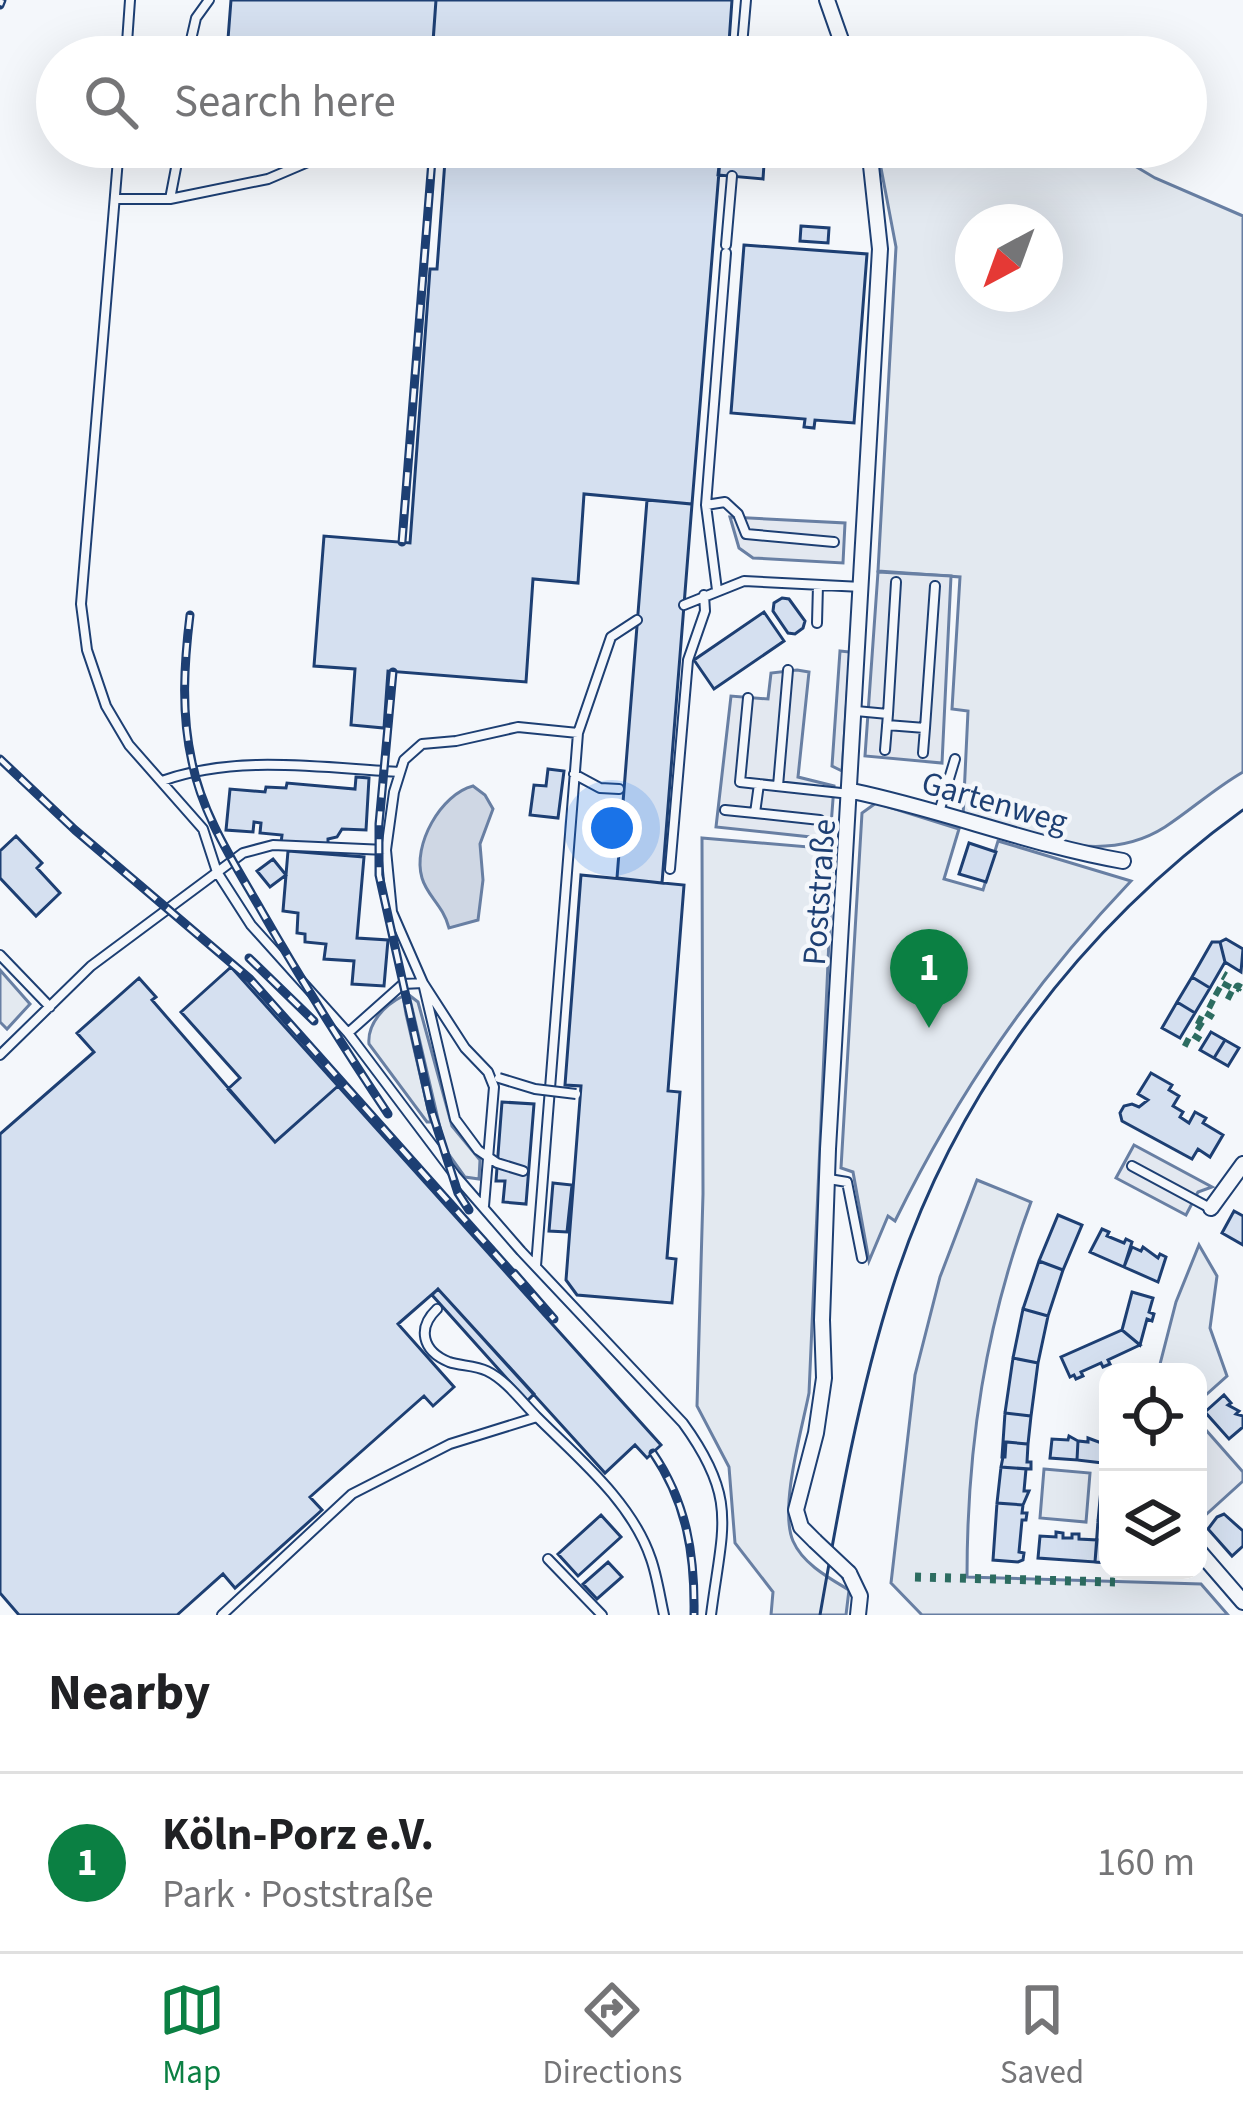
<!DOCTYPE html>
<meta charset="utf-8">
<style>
body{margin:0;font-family:"Source Sans 3",sans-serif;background:#f6f6f6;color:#202124}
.controls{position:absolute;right:36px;bottom:36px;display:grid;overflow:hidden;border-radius:24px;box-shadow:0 12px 48px #0002}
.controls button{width:108px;height:108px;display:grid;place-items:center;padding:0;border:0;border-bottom:3px solid #e0e0e0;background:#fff;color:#202124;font:60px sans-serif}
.compass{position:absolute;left:955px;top:204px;width:108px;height:108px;border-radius:50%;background:#fff;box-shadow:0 12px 48px #0002;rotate:221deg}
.you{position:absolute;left:612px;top:828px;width:42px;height:42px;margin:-30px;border:9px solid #fff;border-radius:50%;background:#1a73e8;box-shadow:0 0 0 18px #1a73e833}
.badge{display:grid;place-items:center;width:78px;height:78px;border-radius:50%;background:#0b8043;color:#fff;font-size:39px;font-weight:700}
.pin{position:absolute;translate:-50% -99px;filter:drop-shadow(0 3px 6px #0008)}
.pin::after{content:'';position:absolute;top:63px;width:42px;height:36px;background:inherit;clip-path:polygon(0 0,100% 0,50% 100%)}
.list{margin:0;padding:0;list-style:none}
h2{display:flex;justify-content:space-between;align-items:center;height:156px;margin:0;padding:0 48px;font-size:51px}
h2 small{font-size:39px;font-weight:400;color:#757577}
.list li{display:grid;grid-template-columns:78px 1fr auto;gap:36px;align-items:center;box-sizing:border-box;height:180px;padding:0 48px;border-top:3px solid #e0e0e0}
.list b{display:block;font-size:45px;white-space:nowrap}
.list p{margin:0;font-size:39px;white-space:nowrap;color:#757577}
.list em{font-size:39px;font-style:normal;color:#757577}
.icon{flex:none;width:66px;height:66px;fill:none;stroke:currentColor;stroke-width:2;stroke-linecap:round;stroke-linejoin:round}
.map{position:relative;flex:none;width:1243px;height:1615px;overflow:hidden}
.search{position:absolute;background:#fff;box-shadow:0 12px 48px #0002;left:36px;right:36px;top:36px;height:132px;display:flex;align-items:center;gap:30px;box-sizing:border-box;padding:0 42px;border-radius:66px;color:#757577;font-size:45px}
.sheet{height:336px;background:#fff}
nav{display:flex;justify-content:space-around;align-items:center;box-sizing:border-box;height:168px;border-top:3px solid #e0e0e0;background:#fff;font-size:33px;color:#757577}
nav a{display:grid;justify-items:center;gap:6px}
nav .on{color:#0b8043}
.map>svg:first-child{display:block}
.green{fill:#e3e9f0;stroke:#687fa3;stroke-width:3;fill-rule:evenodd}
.parking{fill:#e3e8f0;stroke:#687fa3;stroke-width:3}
.water{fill:#cfd7e4;stroke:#687fa3;stroke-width:3}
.building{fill:#d5e0f0;stroke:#1d3f73;stroke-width:3}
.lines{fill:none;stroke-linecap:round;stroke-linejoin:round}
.lane-casing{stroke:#1d3f73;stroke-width:12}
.street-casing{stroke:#1d3f73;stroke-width:18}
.lane{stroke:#f4f7fb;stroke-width:8}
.street{stroke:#f4f7fb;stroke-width:14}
.tram{stroke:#1d3f73;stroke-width:3}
.rail-casing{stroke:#1d3f73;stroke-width:9}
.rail{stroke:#f4f7fb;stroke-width:4.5;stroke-dasharray:14;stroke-linecap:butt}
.lane-bridge-casing{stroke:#1d3f73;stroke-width:12;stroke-linecap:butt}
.street-bridge-casing{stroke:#1d3f73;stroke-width:18;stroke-linecap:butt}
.lane-bridge{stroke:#f4f7fb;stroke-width:8}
.street-bridge{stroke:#f4f7fb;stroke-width:14}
.hedge{stroke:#2c6c60;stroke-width:9;stroke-dasharray:6 9;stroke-linecap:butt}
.labels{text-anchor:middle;stroke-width:9;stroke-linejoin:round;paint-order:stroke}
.street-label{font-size:33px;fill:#1d3f73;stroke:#f4f7fb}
</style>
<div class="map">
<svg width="1243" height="1615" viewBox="0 0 1243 1615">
<rect width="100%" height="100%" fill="#f4f7fb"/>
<path class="green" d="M877,147h226l52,31 88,38v556c-28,16 -52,38 -78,55 -64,41 -135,7 -202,-10l5,-106 -16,-2 8,-132 -82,-6 18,-324zM973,222h72v72h-72z
M876,803l83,26 -15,50 39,11 15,-49 133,40c-100,105 -172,210 -236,340l-7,-5 -19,45 -16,-89 -12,-4 21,-355z
M702,838l131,11 -24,544c-7,36 -30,115 -16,148 10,23 36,37 56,49l-3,25h-75l2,-23 -38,-49 -6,-76 -32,-61 6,-212z
M0,970l30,34 -23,25 -7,-7z
M409,995l9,7 34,124 28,34 -1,19 -14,-2 -20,-28z
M403,996l3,18 25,108h-4l-58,-78c-2,-21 16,-39 34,-48z
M977,1180l54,22c-46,123 -64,245 -64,375l234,7 27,31h-306l-31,-32 24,-208 25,-98z
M1199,1245l18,31 -7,52 17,48 -29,26v-30h-40l18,-70z
M1044,1469l46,4 -4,49 -46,-4z"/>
<path class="parking" d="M730,517l115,6 -2,40 -90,-5 -14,-10z
M878,572l73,4 -9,187 -77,-7z
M840,651l10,1 -8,119 -10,-5z
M797,670l12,2 -11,105 36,9 -4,53 -114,-12 15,-131 37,3 3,-26z
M1134,1145l78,42 -14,5 -12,23 -70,-37z
M1198,1421l45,51v9l-44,40z"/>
<path class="water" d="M473,786l12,9 8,14 -13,35 3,36 -5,40 -29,8c-6,-23 -22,-32 -27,-50 -10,-33 19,-84 51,-92z"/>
<path class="building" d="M231,0h205l-4,55 -204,-16z
M436,0h296l-4,57h-296z
M755,39l20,1 -1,12 -20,-2z
M446,147h275l-29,357 -108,-10 -6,89 -45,-4 -7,103 -138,-11 -4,57 -33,-3 4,-56 -41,-3 10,-130 86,7 20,-274h7z
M721,147l44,2 -2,30 -45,-4z
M801,226l28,2 -1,15 -28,-2z
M744,245l123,9 -13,169 -39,-3 -1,8 -10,-1 1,-8 -74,-6z
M647,500l45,4 -30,379 -45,-5z
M782,598l7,1 16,22 -2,7 -8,6 -7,-1 -15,-22 1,-8z
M764,612l20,29 -70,48 -20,-29z
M548,769l16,2 -6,47 -28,-3 4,-30 12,1z
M356,777l13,1 -3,52 -24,-1 -5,8 -9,2v7l-47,-3 1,-8 -22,-2 1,-10 -7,-1 -1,10 -27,-2 4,-41 35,3 1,-5 20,1 1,-5 68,6z
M16,836l26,27 -5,5 23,25 -24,23 -36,-38v-27z
M969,843l27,9 -10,30 -27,-8z
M288,851l76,6 -7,81 31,2 -4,46 -32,-2 2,-23 -30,-2 2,-15 -21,-2v-8l-8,-1 1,-20 -15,-2z
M273,859l13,16 -16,12 -13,-16z
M581,875l103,10 -16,206 12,1 -13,166 9,1 -4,44 -95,-8 -11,-15 15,-194 -16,-1z
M1226,939l17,10 -2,23 -16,-10 -5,-20z
M1212,942h8l5,20 -15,26 -18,-11z
M231,967l107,119 -63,56 -47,-53 12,-11 -59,-66z
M1192,977l18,11 -15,25 -18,-11z
M139,978l17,19 -4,3 123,142 63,-56 323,359 -14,13 -12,-13 -30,28 -167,-184 -40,35 56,63 -21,19 -9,-10 -114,101 12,13 -87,78 -12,-14 -46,41h-158l-19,-22v-459l94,-82 -17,-19z
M1177,1002l18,11 -15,25 -18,-10z
M1211,1032l14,8 -11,18 -14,-8z
M1225,1040l14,8 -11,18 -14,-8z
M1151,1073l21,12 -3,5 10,6 -6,10 10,6 -3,5 9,6 6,-11 11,6 -3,5 20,12 -13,22 -12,-8 -6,10 -70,-38 -2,-8 4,-7 8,-2 7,3 9,-7 -10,-6z
M502,1102l32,2 -8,100 -23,-2 2,-21h-9z
M553,1183l19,2 -5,47 -18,-1z
M1234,1211l9,5v29l-21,-12z
M1058,1215l24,10 -19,45 -24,-9z
M1102,1229l7,3 -2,4 17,7 2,-4 6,3 -8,25 -34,-15z
M1132,1247l9,4 2,-4 15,11 2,-4 6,3 -8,25 -34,-15z
M1039,1261l24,9 -15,46 -25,-7z
M438,1289l96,105 -7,7 -95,-106z
M1132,1292l21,6 -4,14 5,2 -2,7 -5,-2 -7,26 -18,-15z
M1023,1309l25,7 -10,47 -25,-5z
M1122,1330l18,15 -32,15 2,4 -7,3 -2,-4 -20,9 2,4 -7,3 -2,-4 -4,2 -9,-20z
M1013,1358l25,5 -7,53 -26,-3z
M1224,1395l7,8 -3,2 11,6 -3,3 7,2v11l-14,12 -24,-27z
M1005,1413l26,3 -3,28 -22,-2 -1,15h-3z
M1069,1436l9,5 -1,19 -27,-2 2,-19 16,1z
M1088,1438l16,6 1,-5 -2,24 -26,-3 1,-19 10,1z
M1006,1442l22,2 -1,18h4v7l-30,-2z
M1001,1467l25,2 -2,22h5l-6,14 -26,-2z
M1102,1479l6,1v42l-10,-1z
M997,1503l26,2 -1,8h5l-1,7h-4l-3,32 5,1 -1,7 -5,2 -25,-2z
M1224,1514l19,17v15l-11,10 -24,-27 9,-12z
M601,1515l20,22 -43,39 -20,-22z
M1098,1521l10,1v41l-13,-1z
M1056,1532l7,1v5h9v-4h7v5l18,1 -2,22 -57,-4 2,-22 16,1z
M608,1562l14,15 -25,22 -14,-15z"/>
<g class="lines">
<defs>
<path id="lane" d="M126,57l4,-57
M187,57l9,-39 13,-18
M741,57l5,-57
M119,147l-38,457 6,46 19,56 23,39 74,84 14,43 34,53 97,108 107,142 66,76 162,172c56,77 39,104 28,192
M115,199h55l10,-52
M170,199l98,-20 75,-32
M726,245l6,-69
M706,505l19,-3 13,12 8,20 88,8
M717,590l-11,-85 20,-252
M684,605l60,-24 118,6
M817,623l1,-38
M748,698l-8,84 110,12
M856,711l32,3 8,-132
M887,725l38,3 10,-142
M885,750l3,-36
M923,753l2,-25
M574,774l26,14 19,1
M162,781c74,-27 161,-13 238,-9
M759,784l-4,29 65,7
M778,786l10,-116
M725,810l30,3
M939,812l16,-53
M670,869l18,-209 17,-49 -1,-16
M0,955l50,52
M348,1033l55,-49 20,-1 42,65 23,24 6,15 -10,119
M0,1055l91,-89 152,-113 30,-8 113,5
M1132,1166l78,42
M523,1171l-26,-8 -19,-13 -23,-31 -32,-136 -31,-71 -6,-62 8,-58 10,-32 18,-16 34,-3 62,-14 60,6 33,-96 26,-17
M829,1179l18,3 15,76
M536,1266l42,-533
M437,1309c-20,19 -15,42 12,53 11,4 26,3 38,9 19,9 35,31 50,46
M548,1559l54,56
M222,1615l130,-121 98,-50 87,-27c41,41 95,85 114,142 6,17 9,38 13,56"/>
<path id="street" d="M827,0l20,57
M852,791c92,19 179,54 271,70
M1211,1208l32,-44
M815,1541l-14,-14 -5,-17 20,-77 8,-55 -2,-58 6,-171 52,-900 -11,-102
M1198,1550l45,52
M849,1573l11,23 -2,19"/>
</defs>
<use href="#lane" class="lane-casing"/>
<use href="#street" class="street-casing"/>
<use href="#lane" class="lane"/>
<use href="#street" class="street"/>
<path class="tram" d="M820,1615c19,-109 39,-223 73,-329 62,-193 187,-358 350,-476"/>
<defs>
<path id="rail" d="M0,5l2,-5
M402,542l31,-395
M190,615c-6,49 -9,98 2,147 10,51 39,96 65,141 41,72 85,142 131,211
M393,672l-14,152v51l52,234 27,84 11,17
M0,759l75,71 175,149 272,305
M249,958l65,63
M514,1273l40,46
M653,1453c34,50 42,102 41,162"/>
</defs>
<use href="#rail" class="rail-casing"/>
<use href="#rail" class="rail"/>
<defs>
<path id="lane-bridge" d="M499,1078l36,11 41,5"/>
<path id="street-bridge" d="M815,1541l34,32"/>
</defs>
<use href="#lane-bridge" class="lane-bridge-casing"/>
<use href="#street-bridge" class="street-bridge-casing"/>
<use href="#lane-bridge" class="lane-bridge"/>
<use href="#street-bridge" class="street-bridge"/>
<path class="hedge" d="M1215,990l7,4 8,-15 -7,-4
M1227,994l6,3 5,-10 5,3
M1197,1019l8,4 10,-17 -8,-4
M1184,1041l8,4 11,-17 -8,-5
M915,1577l200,5"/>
</g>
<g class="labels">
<g class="street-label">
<text transform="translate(995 801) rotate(16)" y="12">Gartenweg</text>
<text transform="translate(818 892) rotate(-86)" y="12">Poststraße</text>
</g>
</g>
</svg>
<div class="controls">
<button><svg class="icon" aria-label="locate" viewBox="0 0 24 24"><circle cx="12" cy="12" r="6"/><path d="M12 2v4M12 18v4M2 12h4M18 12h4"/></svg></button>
<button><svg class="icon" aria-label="layers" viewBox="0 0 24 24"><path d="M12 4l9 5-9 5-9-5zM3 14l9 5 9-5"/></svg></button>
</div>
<svg class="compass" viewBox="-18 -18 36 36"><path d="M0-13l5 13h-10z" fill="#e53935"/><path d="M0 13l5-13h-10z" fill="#757577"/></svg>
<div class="you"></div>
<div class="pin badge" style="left:929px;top:1028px">1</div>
<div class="search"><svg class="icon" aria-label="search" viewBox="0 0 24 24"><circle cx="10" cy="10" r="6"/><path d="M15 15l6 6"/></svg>Search here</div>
</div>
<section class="sheet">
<h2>Nearby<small></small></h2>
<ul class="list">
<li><span class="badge">1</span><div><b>Köln-Porz e.V.</b><p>Park · Poststraße</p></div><em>160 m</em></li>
</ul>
</section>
<nav>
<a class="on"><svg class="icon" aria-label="map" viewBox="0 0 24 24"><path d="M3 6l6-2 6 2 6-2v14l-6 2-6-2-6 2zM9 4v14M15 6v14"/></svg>Map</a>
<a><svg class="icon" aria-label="directions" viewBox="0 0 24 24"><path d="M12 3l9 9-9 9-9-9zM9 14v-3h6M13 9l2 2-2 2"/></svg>Directions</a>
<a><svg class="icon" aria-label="saved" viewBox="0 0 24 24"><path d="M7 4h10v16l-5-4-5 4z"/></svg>Saved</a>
</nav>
